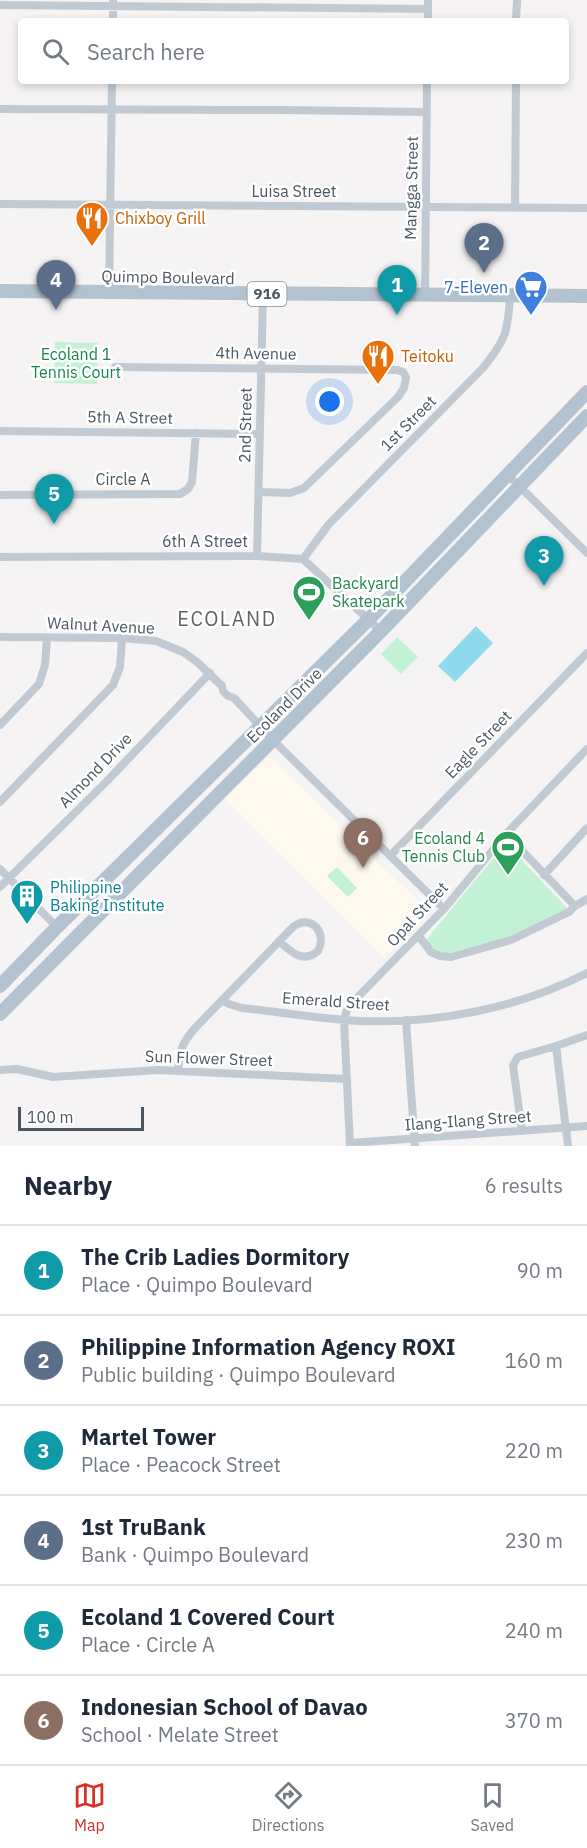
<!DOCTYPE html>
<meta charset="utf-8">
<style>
body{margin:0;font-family:"IBM Plex Sans",sans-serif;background:#f2f2f3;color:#1f2937}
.scale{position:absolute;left:18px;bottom:15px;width:126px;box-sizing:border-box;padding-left:6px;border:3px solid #4a5661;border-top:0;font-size:16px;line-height:21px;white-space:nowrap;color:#4a5661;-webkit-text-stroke:4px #fff;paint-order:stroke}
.you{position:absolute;left:330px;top:402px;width:21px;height:21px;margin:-15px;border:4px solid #fff;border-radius:50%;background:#1a73e8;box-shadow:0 0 0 9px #1a73e833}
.badge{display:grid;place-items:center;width:39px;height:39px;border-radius:50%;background:#d93025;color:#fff;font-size:20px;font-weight:700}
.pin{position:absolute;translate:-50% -50px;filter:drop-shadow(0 2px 3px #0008)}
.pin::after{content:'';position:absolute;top:32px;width:21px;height:18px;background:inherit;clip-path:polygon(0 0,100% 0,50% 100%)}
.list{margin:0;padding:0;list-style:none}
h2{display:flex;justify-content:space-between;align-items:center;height:78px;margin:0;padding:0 24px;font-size:26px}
h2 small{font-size:20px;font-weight:400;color:#747a83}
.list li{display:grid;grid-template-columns:39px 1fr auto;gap:18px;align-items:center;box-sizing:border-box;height:90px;padding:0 24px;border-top:2px solid #e0e1e3}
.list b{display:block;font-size:22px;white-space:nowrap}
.list p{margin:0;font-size:20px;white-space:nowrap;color:#747a83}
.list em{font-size:20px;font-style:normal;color:#747a83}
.icon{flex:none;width:33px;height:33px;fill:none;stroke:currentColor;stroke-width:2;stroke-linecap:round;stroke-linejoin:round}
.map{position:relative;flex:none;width:587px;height:1146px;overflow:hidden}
.search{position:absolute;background:#fff;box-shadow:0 3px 9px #0003;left:18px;right:18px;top:18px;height:66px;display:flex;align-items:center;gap:15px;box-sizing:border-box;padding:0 21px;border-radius:6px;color:#747a83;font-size:22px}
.sheet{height:618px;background:#fff}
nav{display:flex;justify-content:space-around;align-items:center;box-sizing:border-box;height:84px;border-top:2px solid #e0e1e3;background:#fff;font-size:16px;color:#747a83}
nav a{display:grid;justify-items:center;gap:3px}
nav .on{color:#d93025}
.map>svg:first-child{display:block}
.commercial{fill:#fdf9ef}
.green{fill:#c3f1d5}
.water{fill:#90daee}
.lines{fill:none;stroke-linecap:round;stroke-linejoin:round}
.minor{stroke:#c1cad2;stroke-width:8}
.primary{stroke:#b3c2d1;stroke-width:14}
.labels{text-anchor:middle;stroke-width:5;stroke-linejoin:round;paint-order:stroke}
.shield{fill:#fff;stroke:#808990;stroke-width:1.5}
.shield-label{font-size:15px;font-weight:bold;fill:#4a5661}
.street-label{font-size:16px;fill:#4a5661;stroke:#fff}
.food-label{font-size:16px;fill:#c56008;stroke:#fff;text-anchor:start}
.shop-label{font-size:16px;fill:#366cbe;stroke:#fff;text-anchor:end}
.park-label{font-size:16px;fill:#17864f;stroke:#fff}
.leisure-label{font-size:16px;fill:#27864d;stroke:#fff;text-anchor:start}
.culture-label{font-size:16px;fill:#0d838f;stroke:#fff;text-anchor:start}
.quarter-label{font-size:20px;letter-spacing:1.5px;fill:#5f6368;stroke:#fff}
</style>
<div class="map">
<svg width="587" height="1146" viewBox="0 0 587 1146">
<rect width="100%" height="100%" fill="#f5f3f3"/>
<path class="commercial" d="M268,758l5,2 154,150 -1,7 -41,41 -161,-160z"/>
<path class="green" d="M55,342l43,1 -1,41 -43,-1z
M397,637l21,20 -17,17 -20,-20z
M506,843l62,66 -65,30 -54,14c-11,0 -17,-5 -23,-13z
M337,867l20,21 -9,9 -21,-21z"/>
<path class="water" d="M476,626l17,17 -38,39 -17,-16z"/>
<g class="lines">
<path class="minor" d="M0,5l428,4
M113,21v-21
M428,21v-21
M516,21l1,-21
M0,109l282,1 145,2
M0,204l587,4
M515,208l1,-127
M109,292l3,-211
M425,296l2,-215
M115,367l282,3 6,2 3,5 -2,11 -6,9 -94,91 -14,5 -31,-1
M0,431l260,3
M508,475l79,78
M0,495l180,-1 8,-5 4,-7 4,-49
M257,556l6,-262
M0,557l257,-1 46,3 78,72
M303,559l26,-35 154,-156c23,-29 25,-36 27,-72
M0,637l122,1 34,3 27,11 14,10 25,24 1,5 5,5 6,2 39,42 171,169
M0,725l39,-41 6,-19 2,-27
M0,802l113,-117 7,-18 2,-29
M506,834l69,72
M390,856l197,-203
M0,869l25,25
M544,875l43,-47
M0,887l106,-105 104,-109
M30,900l27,27
M419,936l12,16 9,4 11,1 60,-17 58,-28 6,-6 12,-7
M222,1000l7,4 13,4c39,4 79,11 119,13 76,3 158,-13 226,-48
M406,1020l9,126
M556,1046l12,100
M0,1070l17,-1 36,8 105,-7 189,9
M178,1070c2,-21 4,-27 18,-43l97,-100c17,-14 35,5 25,24 -15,13 -27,1 -39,-10
M522,1131l-9,-66 5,-8 38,-11 31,-11
M350,1143l237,-17
M350,1146l-6,-126 4,-13 96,-98 62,-75 81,-85"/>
<path class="primary" d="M0,291l587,5
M0,986l57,-59 312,-308 218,-227
M0,1014l381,-383 206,-215"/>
</g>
<defs>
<symbol id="restaurant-pin" viewBox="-11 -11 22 30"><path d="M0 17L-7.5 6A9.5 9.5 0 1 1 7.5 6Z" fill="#e8710a" stroke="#fff"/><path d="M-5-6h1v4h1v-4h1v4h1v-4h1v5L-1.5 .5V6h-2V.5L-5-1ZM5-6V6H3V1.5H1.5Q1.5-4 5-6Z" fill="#fff"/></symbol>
<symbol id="supermarket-pin" viewBox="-11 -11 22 30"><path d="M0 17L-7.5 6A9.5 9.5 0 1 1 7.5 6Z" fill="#3f7fe0" stroke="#fff"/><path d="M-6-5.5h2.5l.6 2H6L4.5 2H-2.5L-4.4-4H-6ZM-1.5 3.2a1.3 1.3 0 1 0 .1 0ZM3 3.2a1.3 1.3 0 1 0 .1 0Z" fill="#fff"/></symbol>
<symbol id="stadium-pin" viewBox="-11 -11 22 30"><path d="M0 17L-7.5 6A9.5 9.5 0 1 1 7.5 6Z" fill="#2e9e5b" stroke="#fff"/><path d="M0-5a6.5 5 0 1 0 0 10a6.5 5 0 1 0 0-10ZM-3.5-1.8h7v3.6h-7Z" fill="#fff"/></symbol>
<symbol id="building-pin" viewBox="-11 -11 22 30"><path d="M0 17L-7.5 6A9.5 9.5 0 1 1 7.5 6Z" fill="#0f9aa8" stroke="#fff"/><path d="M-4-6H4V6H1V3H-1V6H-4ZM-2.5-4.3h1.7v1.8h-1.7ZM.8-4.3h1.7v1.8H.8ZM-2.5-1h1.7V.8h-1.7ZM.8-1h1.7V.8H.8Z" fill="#fff"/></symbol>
</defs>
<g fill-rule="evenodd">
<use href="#restaurant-pin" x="73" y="199" width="38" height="52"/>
<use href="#supermarket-pin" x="512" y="268" width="38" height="52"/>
<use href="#restaurant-pin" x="359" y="337" width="38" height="52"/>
<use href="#stadium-pin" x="290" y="573" width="38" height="52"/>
<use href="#stadium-pin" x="489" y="828" width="38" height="52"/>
<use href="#building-pin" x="8" y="877" width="38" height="52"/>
</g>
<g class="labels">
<rect class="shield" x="247.5" y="282" width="39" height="24" rx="4.5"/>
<g class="shield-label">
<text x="267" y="299">916</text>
</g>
<g class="street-label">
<text transform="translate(411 188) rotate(-89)" y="6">Mangga Street</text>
<text x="294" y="197">Luisa Street</text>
<text transform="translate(168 277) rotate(1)" y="6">Quimpo Boulevard</text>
<text transform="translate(256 353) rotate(1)" y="6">4th Avenue</text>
<text transform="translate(130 417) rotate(1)" y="6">5th A Street</text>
<text transform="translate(408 423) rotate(-45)" y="6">1st Street</text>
<text transform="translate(245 425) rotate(-89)" y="6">2nd Street</text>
<text x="123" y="485">Circle A</text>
<text x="205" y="547">6th A Street</text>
<text transform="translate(101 625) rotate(3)" y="6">Walnut Avenue</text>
<text transform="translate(284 705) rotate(-45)" y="6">Ecoland Drive</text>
<text transform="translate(478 744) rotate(-46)" y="6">Eagle Street</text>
<text transform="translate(95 770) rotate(-46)" y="6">Almond Drive</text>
<text transform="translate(417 914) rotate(-47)" y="6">Opal Street</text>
<text transform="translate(336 1001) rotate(4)" y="6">Emerald Street</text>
<text transform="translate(209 1058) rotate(2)" y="6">Sun Flower Street</text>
<text transform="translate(468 1120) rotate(-4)" y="6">Ilang-Ilang Street</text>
</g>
<g class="food-label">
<text x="115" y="224">Chixboy Grill</text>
<text x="401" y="362">Teitoku</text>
</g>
<g class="shop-label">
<text x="508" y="293">7-Eleven</text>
</g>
<g class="park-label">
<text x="76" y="360">Ecoland 1<tspan x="76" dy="18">Tennis Court</tspan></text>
</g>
<g class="leisure-label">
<text x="332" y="589">Backyard<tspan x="332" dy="18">Skatepark</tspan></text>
<text x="485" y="844" text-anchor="end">Ecoland 4<tspan x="485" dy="18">Tennis Club</tspan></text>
</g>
<g class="culture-label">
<text x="50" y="893">Philippine<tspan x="50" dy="18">Baking Institute</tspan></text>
</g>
<g class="quarter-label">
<text x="227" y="626">ECOLAND</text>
</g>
</g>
</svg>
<div class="scale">100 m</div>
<div class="you"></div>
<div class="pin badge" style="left:397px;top:315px;background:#0f9aa8">1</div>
<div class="pin badge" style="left:484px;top:273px;background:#5c6f8a">2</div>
<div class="pin badge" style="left:544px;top:586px;background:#0f9aa8">3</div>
<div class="pin badge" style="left:56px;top:310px;background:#5c6f8a">4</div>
<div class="pin badge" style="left:54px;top:524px;background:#0f9aa8">5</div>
<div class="pin badge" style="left:363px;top:868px;background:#8d6e63">6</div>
<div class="search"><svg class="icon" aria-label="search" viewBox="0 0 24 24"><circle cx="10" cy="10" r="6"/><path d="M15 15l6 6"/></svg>Search here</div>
</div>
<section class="sheet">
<h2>Nearby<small>6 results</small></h2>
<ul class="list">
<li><span class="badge" style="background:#0f9aa8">1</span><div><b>The Crib Ladies Dormitory</b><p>Place · Quimpo Boulevard</p></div><em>90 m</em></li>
<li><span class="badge" style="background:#5c6f8a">2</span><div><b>Philippine Information Agency ROXI</b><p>Public building · Quimpo Boulevard</p></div><em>160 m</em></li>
<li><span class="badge" style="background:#0f9aa8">3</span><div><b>Martel Tower</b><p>Place · Peacock Street</p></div><em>220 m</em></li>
<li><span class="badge" style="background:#5c6f8a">4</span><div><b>1st TruBank</b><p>Bank · Quimpo Boulevard</p></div><em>230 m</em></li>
<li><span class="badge" style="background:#0f9aa8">5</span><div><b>Ecoland 1 Covered Court</b><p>Place · Circle A</p></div><em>240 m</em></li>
<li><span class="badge" style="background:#8d6e63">6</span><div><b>Indonesian School of Davao</b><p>School · Melate Street</p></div><em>370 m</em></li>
</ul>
</section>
<nav>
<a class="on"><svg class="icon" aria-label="map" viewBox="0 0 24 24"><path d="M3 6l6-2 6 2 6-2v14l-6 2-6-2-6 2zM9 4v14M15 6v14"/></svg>Map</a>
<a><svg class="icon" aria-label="directions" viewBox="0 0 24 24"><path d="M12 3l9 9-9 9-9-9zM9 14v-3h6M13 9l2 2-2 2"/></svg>Directions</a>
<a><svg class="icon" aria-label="saved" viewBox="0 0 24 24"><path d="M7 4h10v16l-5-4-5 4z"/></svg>Saved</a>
</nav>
